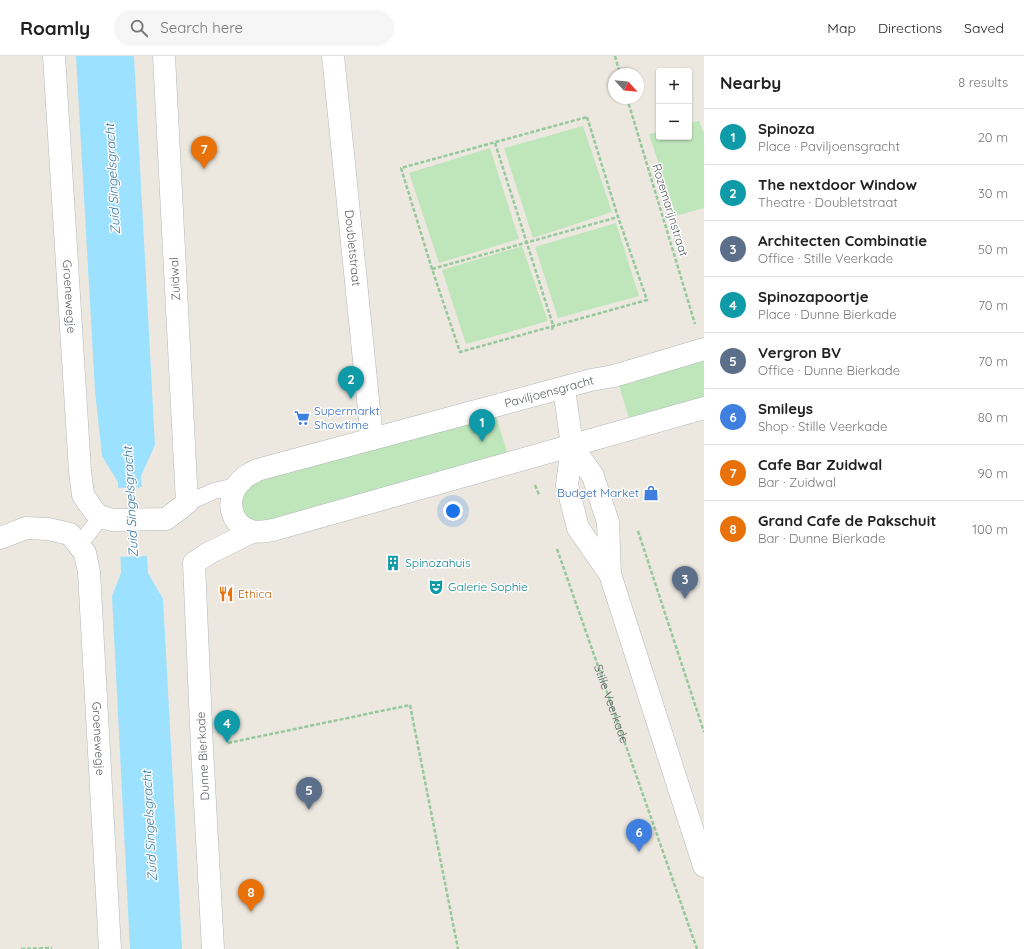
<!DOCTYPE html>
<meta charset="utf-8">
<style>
body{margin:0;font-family:Quicksand,sans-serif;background:#f6f6f6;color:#222}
.controls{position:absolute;right:12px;top:12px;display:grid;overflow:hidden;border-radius:4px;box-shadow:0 1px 3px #0004}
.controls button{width:36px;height:36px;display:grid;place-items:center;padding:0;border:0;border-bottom:1px solid #e0e0e0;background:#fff;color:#222;font:20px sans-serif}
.compass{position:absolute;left:608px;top:12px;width:36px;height:36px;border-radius:50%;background:#fff;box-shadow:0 1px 3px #0004;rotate:116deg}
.you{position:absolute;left:453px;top:455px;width:14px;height:14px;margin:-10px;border:3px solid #fff;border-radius:50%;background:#1a73e8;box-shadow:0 0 0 6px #1a73e833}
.badge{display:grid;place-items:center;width:26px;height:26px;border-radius:50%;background:#7c3aed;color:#fff;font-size:13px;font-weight:700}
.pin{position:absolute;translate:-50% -33px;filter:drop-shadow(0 1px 2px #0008)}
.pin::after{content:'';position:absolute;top:21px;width:14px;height:12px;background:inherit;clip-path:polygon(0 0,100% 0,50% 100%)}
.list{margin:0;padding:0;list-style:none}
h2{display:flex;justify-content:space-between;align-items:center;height:52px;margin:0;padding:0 16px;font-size:17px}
h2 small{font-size:13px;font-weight:400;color:#767676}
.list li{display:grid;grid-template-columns:26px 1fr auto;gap:12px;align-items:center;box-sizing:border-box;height:56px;padding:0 16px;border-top:1px solid #e0e0e0}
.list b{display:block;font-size:15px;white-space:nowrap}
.list p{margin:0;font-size:13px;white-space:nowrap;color:#767676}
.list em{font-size:13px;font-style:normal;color:#767676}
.icon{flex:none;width:22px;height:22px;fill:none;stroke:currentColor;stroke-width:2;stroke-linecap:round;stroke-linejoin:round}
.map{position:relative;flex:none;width:704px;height:893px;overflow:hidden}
header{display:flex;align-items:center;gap:24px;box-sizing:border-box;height:56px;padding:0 20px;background:#fff;border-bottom:1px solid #e0e0e0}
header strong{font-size:19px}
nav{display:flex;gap:22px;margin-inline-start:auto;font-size:14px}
.search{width:280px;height:36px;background:#f6f6f6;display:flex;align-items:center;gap:10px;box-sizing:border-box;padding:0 14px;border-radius:22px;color:#767676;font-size:15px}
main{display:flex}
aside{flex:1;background:#fff}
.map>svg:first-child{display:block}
.green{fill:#bfe5ba}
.water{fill:#9ce1ff}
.pier{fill:#ece8df}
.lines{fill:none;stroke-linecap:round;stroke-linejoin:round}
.service-casing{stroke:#b2b7bb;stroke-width:17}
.pedestrian-casing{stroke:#b2b7bb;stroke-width:23}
.minor-casing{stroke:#b2b7bb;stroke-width:23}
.tertiary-casing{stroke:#b2b7bb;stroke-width:23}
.path{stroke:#95c99c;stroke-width:2.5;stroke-dasharray:4 2;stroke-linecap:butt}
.service{stroke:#fff;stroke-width:16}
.pedestrian{stroke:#fff;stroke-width:22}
.minor{stroke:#fff;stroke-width:22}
.tertiary{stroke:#fff;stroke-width:22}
.labels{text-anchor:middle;stroke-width:3;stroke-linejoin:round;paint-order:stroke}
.street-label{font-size:12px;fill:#585d61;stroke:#fff}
.shop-label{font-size:12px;fill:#366cbe;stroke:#fff;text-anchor:start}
.culture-label{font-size:12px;fill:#0d838f;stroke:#fff;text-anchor:start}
.food-label{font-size:12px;fill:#c56008;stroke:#fff;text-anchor:start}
.water-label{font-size:13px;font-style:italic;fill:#3377a2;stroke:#fff}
</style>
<header>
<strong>Roamly</strong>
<div class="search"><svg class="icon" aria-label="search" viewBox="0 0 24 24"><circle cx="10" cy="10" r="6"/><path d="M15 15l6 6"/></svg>Search here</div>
<nav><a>Map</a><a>Directions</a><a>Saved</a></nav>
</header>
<main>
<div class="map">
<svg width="704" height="893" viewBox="0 0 704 893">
<rect width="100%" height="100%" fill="#ece8df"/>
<path class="green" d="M699,65l5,12v75l-28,8 -27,-82 10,-2v5h30v-14z
M583,70l29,86 -79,26 -29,-90z
M490,92l29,91 -80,24 -30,-90z
M616,167l23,73 -81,22 -23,-71z
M522,190l26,75 -82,23 -24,-74z
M704,303v40l-75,20 -10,-34z
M493,350l17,56 -267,66 -7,-42z"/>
<path class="water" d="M76,0h58l21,389 -14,31 7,97 15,26 19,350h-52l-18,-353 9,-23 -3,-91 -16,-26 -7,-65z"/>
<path class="pier" d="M144,431l5,69 -31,1 -2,-69z"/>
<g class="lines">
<defs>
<path id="service" d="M187,447l27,-12 22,-5
M79,489l22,-28"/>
<g id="pedestrian">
<path id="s2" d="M333,0l39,383"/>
</g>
<g id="minor">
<path id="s3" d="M54,0l26,415 3,24 11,16 7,6 12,3 53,-1 21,-16 -23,-447"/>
<path d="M704,293l-90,27 -23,4 -334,90c-4,3 -10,5 -13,8 -19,15 -17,45 7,53 6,2 15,0 22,-1l431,-122"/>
<path d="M564,332l8,58"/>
<path id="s4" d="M0,482l26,-10 22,1 22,5 15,19 4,19 21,377"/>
<path d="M213,893l-11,-201 -8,-185 15,-10 43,-21"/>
</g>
<path id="tertiary" d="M572,390l21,30 9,28 6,18 2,52 94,292
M572,390l-5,39 11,43 32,46"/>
</defs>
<use href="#service" class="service-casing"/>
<use href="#pedestrian" class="pedestrian-casing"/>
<use href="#minor" class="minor-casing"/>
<use href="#tertiary" class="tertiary-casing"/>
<g class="path">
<path d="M615,0l5,18"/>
<path d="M627,42l68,226"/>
<path d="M587,61l31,100 29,83 -187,52 -28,-83 -31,-101z"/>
<path d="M495,87l58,182 -1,6"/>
<path d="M432,213l186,-52"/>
<path d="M535,429l4,10"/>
<path d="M638,475l66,201"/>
<path id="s1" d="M557,493l140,400"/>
<path d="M228,687l182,-38 48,244"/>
<path d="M21,893l31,-1"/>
</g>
<use href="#service" class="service"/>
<use href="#pedestrian" class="pedestrian"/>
<use href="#minor" class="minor"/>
<use href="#tertiary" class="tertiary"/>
</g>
<defs>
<symbol id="supermarket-bare" viewBox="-9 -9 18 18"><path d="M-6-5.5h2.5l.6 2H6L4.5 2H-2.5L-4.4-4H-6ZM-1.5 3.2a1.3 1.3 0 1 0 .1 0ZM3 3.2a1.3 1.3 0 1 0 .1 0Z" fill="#3f7fe0" stroke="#fff" stroke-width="2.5" paint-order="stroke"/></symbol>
<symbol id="shop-bare" viewBox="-9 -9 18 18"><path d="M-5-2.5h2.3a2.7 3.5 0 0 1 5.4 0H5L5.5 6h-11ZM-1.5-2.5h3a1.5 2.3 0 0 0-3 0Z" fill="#3f7fe0" stroke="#fff" stroke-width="2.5" paint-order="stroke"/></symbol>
<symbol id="building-bare" viewBox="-9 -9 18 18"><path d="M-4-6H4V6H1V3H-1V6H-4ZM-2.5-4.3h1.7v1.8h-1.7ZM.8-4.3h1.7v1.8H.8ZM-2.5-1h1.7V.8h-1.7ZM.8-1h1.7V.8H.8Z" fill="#0f9aa8" stroke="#fff" stroke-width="2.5" paint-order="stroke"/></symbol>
<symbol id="theatre-bare" viewBox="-9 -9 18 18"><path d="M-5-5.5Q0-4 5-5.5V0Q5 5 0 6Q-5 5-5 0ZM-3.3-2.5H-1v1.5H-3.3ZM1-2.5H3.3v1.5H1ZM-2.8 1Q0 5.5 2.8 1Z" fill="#0f9aa8" stroke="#fff" stroke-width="2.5" paint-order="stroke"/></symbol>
<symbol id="restaurant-bare" viewBox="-9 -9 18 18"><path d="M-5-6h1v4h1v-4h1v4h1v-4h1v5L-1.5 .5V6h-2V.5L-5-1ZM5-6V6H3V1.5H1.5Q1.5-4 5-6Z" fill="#e8710a" stroke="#fff" stroke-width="2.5" paint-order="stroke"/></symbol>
</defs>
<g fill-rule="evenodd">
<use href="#supermarket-bare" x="291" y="351" width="22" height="22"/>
<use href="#shop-bare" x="640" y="426" width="22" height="22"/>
<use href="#building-bare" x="382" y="496" width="22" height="22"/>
<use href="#theatre-bare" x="425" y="520" width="22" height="22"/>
<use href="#restaurant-bare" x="215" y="527" width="22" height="22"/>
</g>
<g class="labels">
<g class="street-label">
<text transform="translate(670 154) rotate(73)" y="4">Rozemarijnstraat</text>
<text dy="4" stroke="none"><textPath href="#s2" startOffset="193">Doubletstraat</textPath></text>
<text transform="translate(175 223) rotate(-93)" y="4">Zuidwal</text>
<text dy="4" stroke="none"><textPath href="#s3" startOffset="241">Groenewegje</textPath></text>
<text transform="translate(549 336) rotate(-15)" y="4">Paviljoensgracht</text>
<text dy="4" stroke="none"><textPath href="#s1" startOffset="164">Stille Veerkade</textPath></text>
<text dy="4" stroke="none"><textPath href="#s4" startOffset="283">Groenewegje</textPath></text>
<text transform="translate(203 700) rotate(-93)" y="4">Dunne Bierkade</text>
</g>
<g class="shop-label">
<text x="314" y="359">Supermarkt<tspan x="314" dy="14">Showtime</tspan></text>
<text x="639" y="441" text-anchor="end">Budget Market</text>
</g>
<g class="culture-label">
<text x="405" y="511">Spinozahuis</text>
<text x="448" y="535">Galerie Sophie</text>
</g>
<g class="food-label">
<text x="238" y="542">Ethica</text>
</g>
<g class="water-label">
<text transform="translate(112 123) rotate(-93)" y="5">Zuid Singelsgracht</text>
<text transform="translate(130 446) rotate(-93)" y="5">Zuid Singelsgracht</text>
<text transform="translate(149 770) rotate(-93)" y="5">Zuid Singelsgracht</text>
</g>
</g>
</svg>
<div class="controls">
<button>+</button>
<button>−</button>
</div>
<svg class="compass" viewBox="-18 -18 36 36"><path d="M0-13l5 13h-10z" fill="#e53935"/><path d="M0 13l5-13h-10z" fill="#767676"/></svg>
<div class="you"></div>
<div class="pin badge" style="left:482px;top:386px;background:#0f9aa8">1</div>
<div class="pin badge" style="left:351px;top:343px;background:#0f9aa8">2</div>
<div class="pin badge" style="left:685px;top:543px;background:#5c6f8a">3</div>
<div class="pin badge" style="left:227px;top:687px;background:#0f9aa8">4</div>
<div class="pin badge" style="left:309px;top:754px;background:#5c6f8a">5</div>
<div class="pin badge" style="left:639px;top:796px;background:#3f7fe0">6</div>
<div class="pin badge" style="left:204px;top:113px;background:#e8710a">7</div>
<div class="pin badge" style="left:251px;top:856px;background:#e8710a">8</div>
</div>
<aside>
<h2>Nearby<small>8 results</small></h2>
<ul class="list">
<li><span class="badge" style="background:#0f9aa8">1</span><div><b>Spinoza</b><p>Place · Paviljoensgracht</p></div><em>20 m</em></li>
<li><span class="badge" style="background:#0f9aa8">2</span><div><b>The nextdoor Window</b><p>Theatre · Doubletstraat</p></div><em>30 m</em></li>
<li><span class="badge" style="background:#5c6f8a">3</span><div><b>Architecten Combinatie</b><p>Office · Stille Veerkade</p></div><em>50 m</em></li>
<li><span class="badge" style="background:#0f9aa8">4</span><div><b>Spinozapoortje</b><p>Place · Dunne Bierkade</p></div><em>70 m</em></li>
<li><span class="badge" style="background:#5c6f8a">5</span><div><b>Vergron BV</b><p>Office · Dunne Bierkade</p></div><em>70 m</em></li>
<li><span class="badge" style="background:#3f7fe0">6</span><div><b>Smileys</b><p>Shop · Stille Veerkade</p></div><em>80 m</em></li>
<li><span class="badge" style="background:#e8710a">7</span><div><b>Cafe Bar Zuidwal</b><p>Bar · Zuidwal</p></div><em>90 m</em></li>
<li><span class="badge" style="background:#e8710a">8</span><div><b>Grand Cafe de Pakschuit</b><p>Bar · Dunne Bierkade</p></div><em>100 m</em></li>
</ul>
</aside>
</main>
